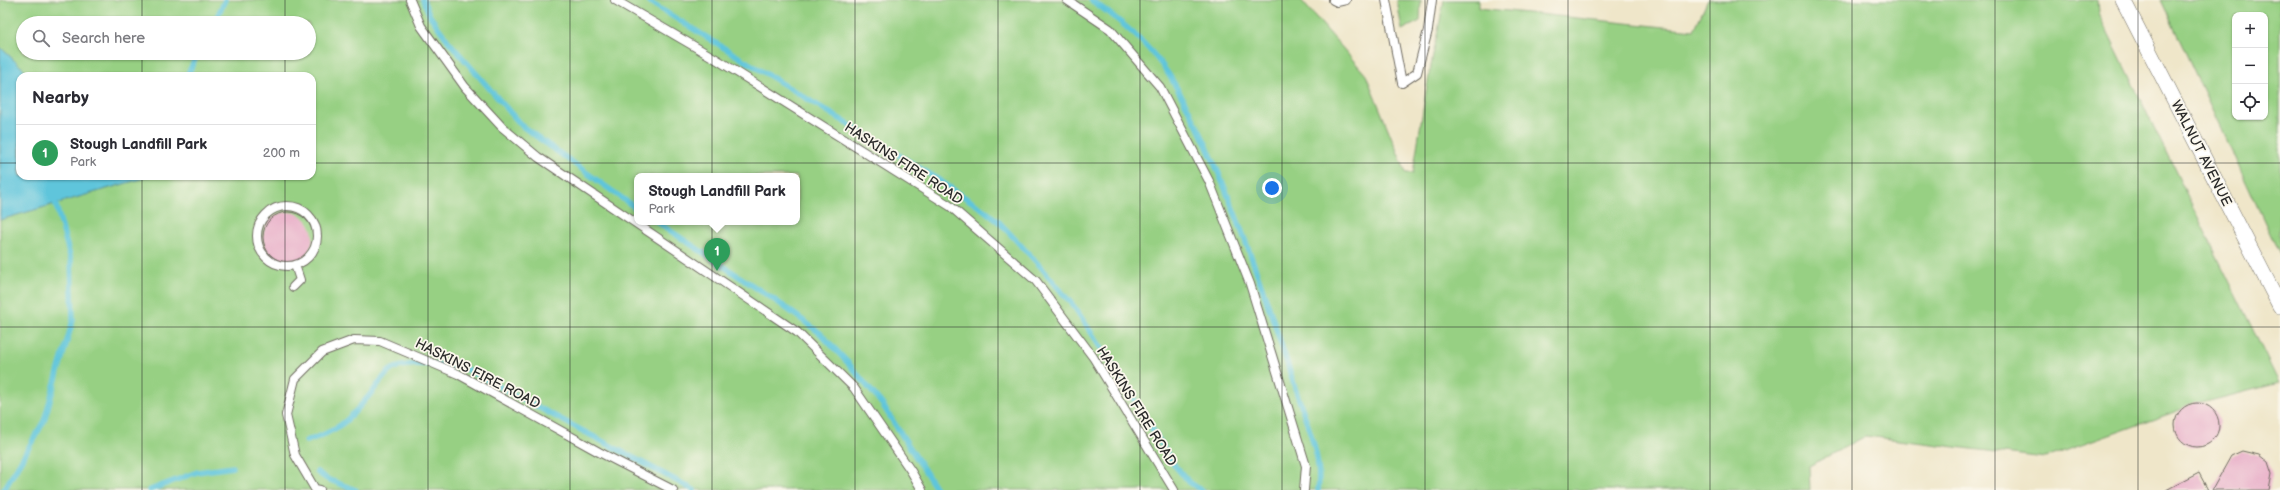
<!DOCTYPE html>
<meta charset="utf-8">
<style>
body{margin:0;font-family:"Balsamiq Sans",sans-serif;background:#f7f7f7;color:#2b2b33}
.controls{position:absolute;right:12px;top:12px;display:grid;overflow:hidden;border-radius:8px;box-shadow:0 1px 3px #0004}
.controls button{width:36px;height:36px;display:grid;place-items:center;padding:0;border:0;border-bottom:1px solid #e1e1e2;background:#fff;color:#2b2b33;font:20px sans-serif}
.you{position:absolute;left:1272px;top:188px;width:14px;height:14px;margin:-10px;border:3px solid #fff;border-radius:50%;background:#1a73e8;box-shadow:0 0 0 6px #1a73e833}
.badge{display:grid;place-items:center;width:26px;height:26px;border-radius:50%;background:#1f6fb2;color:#fff;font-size:13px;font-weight:700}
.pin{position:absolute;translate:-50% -33px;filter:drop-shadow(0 1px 2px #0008)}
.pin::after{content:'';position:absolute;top:21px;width:14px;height:12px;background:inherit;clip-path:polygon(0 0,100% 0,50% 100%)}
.popup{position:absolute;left:634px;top:173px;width:166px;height:52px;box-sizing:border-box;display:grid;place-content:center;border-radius:8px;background:#fff;filter:drop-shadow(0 1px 3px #0005);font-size:13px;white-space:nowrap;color:#7c7c81}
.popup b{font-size:15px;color:#2b2b33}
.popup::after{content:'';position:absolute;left:50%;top:100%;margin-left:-8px;border:8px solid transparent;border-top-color:#fff}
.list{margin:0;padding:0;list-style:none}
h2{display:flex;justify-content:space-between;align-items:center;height:52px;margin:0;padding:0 16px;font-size:17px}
h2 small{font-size:13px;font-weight:400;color:#7c7c81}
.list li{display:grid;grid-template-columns:26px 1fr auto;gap:12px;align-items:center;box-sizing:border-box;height:56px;padding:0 16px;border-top:1px solid #e1e1e2}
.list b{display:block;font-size:15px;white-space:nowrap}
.list p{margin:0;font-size:13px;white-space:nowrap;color:#7c7c81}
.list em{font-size:13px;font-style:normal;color:#7c7c81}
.icon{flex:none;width:22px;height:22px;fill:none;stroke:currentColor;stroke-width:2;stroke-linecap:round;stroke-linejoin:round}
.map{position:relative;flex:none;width:2280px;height:490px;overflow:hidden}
.search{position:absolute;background:#fff;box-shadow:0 1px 3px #0004;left:16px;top:16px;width:300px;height:44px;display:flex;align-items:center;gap:10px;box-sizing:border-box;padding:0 14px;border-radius:22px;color:#7c7c81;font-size:15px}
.panel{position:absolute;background:#fff;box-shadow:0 1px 3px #0004;left:16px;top:72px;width:300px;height:108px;border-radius:12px}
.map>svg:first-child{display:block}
.green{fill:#97d083;stroke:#617e57;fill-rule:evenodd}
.water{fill:#5ec5db;stroke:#447883}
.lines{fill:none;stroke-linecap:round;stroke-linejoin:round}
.stream{stroke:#5ec5db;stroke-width:5.5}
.building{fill:#e7aac6}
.lane-casing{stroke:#706c62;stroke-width:10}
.street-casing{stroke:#706c62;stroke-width:16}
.lane{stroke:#fff;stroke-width:8}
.street{stroke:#fff;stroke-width:15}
.grid{fill:none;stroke:#2b2b2b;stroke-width:1;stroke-opacity:0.55}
.labels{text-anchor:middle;stroke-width:3.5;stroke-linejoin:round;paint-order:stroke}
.street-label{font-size:14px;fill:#2b2b2b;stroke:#fbf7ec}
</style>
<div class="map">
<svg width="2280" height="490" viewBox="0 0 2280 490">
<rect width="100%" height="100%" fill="#fbf7ec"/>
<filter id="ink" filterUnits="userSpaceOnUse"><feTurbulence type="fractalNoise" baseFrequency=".025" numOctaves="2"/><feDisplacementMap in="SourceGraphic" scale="8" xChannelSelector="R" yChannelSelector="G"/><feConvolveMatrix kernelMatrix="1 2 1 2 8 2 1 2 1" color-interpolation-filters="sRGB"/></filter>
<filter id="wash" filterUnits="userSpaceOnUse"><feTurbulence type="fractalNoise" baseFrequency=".012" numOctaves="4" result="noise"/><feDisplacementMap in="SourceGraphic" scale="16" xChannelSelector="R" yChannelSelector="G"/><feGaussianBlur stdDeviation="0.9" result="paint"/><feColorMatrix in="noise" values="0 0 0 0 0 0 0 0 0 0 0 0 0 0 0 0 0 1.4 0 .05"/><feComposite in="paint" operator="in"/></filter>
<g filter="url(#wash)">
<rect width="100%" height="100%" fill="#efe6c9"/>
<path class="green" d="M0,0h1301l65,75 40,98h7l13,-82 18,-91h35v8l215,22 14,-30h389l1,13 181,370 -85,22 -149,53 -179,-22 -57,30 1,24h-1810zM23,23h286v30h-286zM20,76h292v100h-292zM637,176h160v46h-160z
M1397,0h24l-1,21 -18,9z
M2161,0h119v255zM2235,15h30v102h-30z"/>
<path class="water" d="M0,47l31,29h-11v100h131l-151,44z"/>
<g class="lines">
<path class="stream" d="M423,0l7,16 19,26 73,84 115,83
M646,0l287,176 51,34 16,13 41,44 34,41 41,62 59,96 14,16 12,8
M1091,0c30,21 58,44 78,75 28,45 48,92 67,141 22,57 41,114 59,172 10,30 28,71 23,102
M214,23l11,-23
M187,76l11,-23
M657,222l125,83 38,28 29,31 33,40 55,86
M306,441c36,-11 43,-22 67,-50 5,-6 11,-16 18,-21 15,-9 58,-6 75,-1l228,121
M317,472l10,7 29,11
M4,490l40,-69 29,-101 -2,-60 -17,-62
M150,490l47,-18 36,-5"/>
</g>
<g id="blocks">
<path class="building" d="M263 237a25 25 0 1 1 50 0a25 25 0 1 1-50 0Z
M2175 425a22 22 0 1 1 44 0a22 22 0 1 1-44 0Z
M2242,451l17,4 9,7 4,12 -3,16h-57l19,-34z
M2199,473l9,17h-42z"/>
</g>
</g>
<g filter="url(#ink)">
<use href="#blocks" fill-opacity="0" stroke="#706c62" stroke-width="1"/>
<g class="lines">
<defs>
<path id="lane" d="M410,0l11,26 44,61 37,40 36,30 259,175 57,56 57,83 11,19
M615,0l101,59 234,147 86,75 57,76 81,133
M1067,0l43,29 50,58 49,94 41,103 56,182 -2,24
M1333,0l4,2 9,-2
M1386,0l16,83 15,-10 11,-43 4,-30
M257 236a30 30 0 1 1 60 0a30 30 0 1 1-60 0Z
M293,287l7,-7 -5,-15
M320,490l-5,-1 -20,-34 -9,-40 9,-36 27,-27 32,-12 26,1 78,33 141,78 74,38"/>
<path id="street" d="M2123,0l157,306"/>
</defs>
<use href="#lane" class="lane-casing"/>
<use href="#street" class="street-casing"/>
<use href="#lane" class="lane"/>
<use href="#street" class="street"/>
</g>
</g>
<path class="grid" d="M142,0v23M285,0v23M428,0v490M570,0v490M712,0v490M855,0v490M998,0v490M1140,0v490M1282,0v490M1425,0v490M1568,0v490M1710,0v490M1852,0v490M1995,0v490M2138,0v490M142,53v23M285,53v23M0,163h20M312,163h1968M142,176v314M285,176v314M0,327h2280"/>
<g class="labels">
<g class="street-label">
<text transform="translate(2202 153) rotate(63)" y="5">WALNUT AVENUE</text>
<text transform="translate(904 163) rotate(33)" y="5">HASKINS FIRE ROAD</text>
<text transform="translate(478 373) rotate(27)" y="5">HASKINS FIRE ROAD</text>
<text transform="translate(1137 406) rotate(58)" y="5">HASKINS FIRE ROAD</text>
</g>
</g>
</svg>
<div class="controls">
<button>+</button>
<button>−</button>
<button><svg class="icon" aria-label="locate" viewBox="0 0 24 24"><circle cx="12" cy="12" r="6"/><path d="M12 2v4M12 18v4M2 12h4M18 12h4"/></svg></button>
</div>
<div class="you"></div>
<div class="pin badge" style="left:717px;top:271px;background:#2e9e5b">1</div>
<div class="popup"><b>Stough Landfill Park</b>Park</div>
<div class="search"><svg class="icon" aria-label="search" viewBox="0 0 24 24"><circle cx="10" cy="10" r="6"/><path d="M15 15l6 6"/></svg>Search here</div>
<section class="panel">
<h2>Nearby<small></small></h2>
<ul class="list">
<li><span class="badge" style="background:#2e9e5b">1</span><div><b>Stough Landfill Park</b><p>Park</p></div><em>200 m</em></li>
</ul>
</section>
</div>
